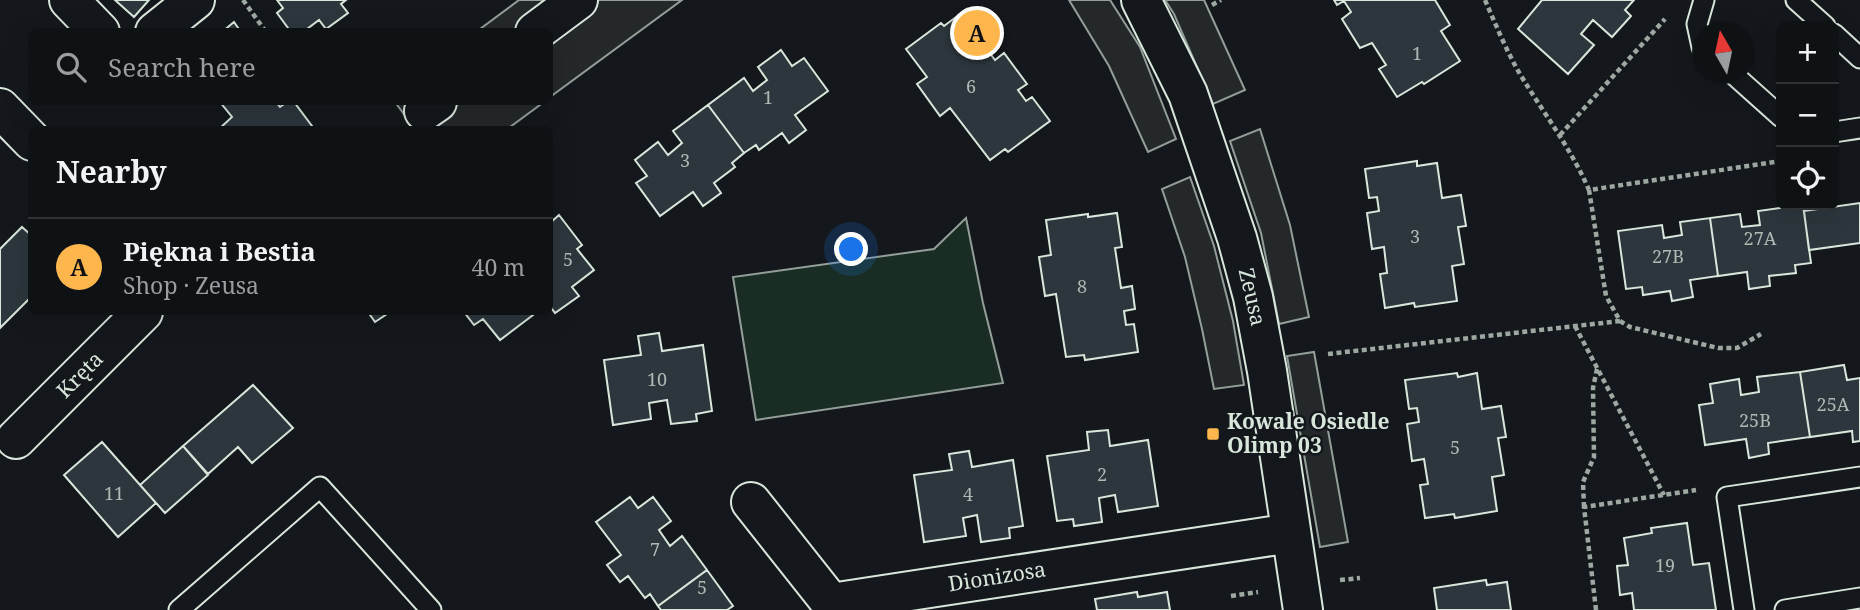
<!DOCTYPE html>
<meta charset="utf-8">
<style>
body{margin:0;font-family:"Noto Serif",serif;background:#1d2022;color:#f1f3f6}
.controls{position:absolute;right:21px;top:21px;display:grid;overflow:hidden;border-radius:10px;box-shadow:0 7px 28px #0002}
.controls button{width:63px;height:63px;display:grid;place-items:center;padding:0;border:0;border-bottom:2px solid #2f3234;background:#0f1215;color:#f1f3f6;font:35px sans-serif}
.compass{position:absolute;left:1692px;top:21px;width:63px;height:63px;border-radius:50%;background:#0f1215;box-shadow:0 7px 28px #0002;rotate:351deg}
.you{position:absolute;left:852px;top:250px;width:24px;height:24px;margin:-18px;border:5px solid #fff;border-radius:50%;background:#1a73e8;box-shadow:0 0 0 10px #1a73e833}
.badge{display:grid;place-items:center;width:46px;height:46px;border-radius:50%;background:#ffb74d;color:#111;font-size:23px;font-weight:700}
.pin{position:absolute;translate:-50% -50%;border:4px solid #fff;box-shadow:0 2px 7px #0006}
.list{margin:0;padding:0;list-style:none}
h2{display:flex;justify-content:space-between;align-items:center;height:91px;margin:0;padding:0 28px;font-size:30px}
h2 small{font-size:23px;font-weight:400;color:#9b9ea0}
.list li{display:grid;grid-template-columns:46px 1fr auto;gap:21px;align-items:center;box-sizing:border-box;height:98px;padding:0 28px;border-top:2px solid #2f3234}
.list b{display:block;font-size:26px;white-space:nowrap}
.list p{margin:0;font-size:23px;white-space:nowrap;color:#9b9ea0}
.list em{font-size:23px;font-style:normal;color:#9b9ea0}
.icon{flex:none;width:38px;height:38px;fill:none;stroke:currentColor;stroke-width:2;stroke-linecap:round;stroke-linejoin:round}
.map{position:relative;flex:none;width:1860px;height:610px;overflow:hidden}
.search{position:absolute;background:#0f1215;box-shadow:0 7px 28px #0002;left:28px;top:28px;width:525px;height:77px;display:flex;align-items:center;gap:18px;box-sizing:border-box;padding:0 24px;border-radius:10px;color:#9b9ea0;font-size:26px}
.panel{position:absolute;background:#0f1215;box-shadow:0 7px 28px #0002;left:28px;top:126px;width:525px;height:189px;border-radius:10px}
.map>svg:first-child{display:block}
.green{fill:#1a2d24;stroke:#939e99;stroke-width:2}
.parking{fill:#24282b;stroke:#939e99;stroke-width:2}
.building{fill:#2c363c;stroke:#d8e6dc;stroke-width:2}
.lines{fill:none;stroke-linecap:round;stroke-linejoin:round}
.lane-casing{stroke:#d8e6dc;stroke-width:23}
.street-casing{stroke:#d8e6dc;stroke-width:42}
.path{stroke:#9da8a2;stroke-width:4.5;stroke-dasharray:5 3.5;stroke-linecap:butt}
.lane{stroke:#14181c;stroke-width:19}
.street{stroke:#14181c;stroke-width:38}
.poi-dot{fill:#ffb74d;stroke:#14181c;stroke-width:2.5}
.labels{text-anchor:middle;stroke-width:5;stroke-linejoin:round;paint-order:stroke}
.number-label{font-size:18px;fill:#adbab4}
.street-label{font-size:21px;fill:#d8e6dc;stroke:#14181c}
.poi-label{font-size:21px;font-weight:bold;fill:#d8e6dc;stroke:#14181c;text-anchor:start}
</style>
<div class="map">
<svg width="1860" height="610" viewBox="0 0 1860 610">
<rect width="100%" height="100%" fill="#14181c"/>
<path class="green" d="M966,218l17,85 20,80 -247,37 -23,-143 201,-28z"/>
<path class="parking" d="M519,0h163l-132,97v-65h-74z
M1069,0h41l30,47 36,92 -28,13 -39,-86z
M1165,0h39l41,90 -32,14 -39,-90z
M395,102h149l-38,28 -91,-1z
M1260,129l30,96 19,92 -30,7 -18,-91 -31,-92z
M1190,177l24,69 19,75 11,64 -30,4 -12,-60 -17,-72 -23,-68z
M1314,352l34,190 -28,5 -33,-191z"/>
<path class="building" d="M115,0h34l-15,17z
M277,0h69l-5,4 7,9 -22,16 -7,-9 -16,12h-12l-14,-19 6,-5z
M1334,0h101l15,25 -9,6 19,30 -36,23 -2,-2 -25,15 -18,-28 7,-4 -14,-22 -12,5 -18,-29 9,-7 -7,-11 -7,4z
M1542,0h92l-9,10 6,6 -19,21 -19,-17 -12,14 13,11 -26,29 -50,-45z
M967,9l20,26 -7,5 15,20 9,-7 23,31 -9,6 8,11 6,-4 18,24 -42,31 -3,-3 -15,11 -40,-52 -10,8 -23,-32 10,-7 -21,-28 35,-26 3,3z
M234,22l7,10h-19z
M781,50l11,16 12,-8 24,33 -33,24 11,15 -17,13 -7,-10 -23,17 -3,-5 -12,8 -36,-48 36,-27 9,13 14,-11 -9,-13z
M220,102h56l4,5 7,-5h7l21,28h-97l14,-13z
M708,105l36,48 -12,10 3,4 -21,16 7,10 -18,13 -10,-14 -33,24 -24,-33 11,-7 -12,-16 23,-18 10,13 14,-12 -9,-12z
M1417,161v5l20,-3 5,35 19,-3 5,31 -8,1 6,37 -12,2 5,35 -42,6 -1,-4 -29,5 -5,-34 7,-1 -3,-26 -12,2 -5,-36 12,-2 -2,-14 -8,1 -4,-29z
M1860,203v40l-51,7 -5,-39z
M1803,205l8,58 -16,2 1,8 -27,3 1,10 -21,3 -2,-17 -29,4 -8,-58 30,-4 2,13 18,-2 -2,-14z
M1117,213l5,34 -7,1 6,40 11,-2 3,23 -11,2 2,14 8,-1 4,28 -53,8 -1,-5 -18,2 -10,-63 -11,2 -6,-39 12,-2 -5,-35 42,-6v3z
M559,215l23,30 -5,4 17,21 -22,17 7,9 -24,17 -5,-7v-83z
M1710,218l8,58 -28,4 3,17 -21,4 -2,-10 -27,4 -1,-8 -16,2 -8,-58 44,-6 2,13 18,-3 -2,-13z
M22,227l10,9v60l-32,32v-79z
M368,312h22l-15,10z
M464,312h73l-37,28 -17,-21 -9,6z
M659,333l3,18 41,-6 9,66 -16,3 1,7 -26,3 -4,-24 -18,3 2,16 -38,6 -9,-65 37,-5 -3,-19z
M1844,365l3,15 13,-2v63l-7,1 -1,-11 -42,6 -10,-65z
M1800,372l10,65 -42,6 1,11 -20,4 -3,-19 -41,6 -6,-40 14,-2 -3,-19 29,-5 2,16 18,-3 -2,-15z
M1457,373l1,4 19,-4 5,36 19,-3 5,31 -8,1 6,37 -12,2 5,34 -42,7 -1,-4 -29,4 -5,-33 8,-1 -4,-25 -12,2 -5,-37 12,-2 -2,-14 -8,1 -4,-29z
M253,385l40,43 -41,35 -14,-16 -30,27 -25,-28z
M1108,430l2,16 38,-6 10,66 -40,6 -3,-17 -16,3 3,24 -28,4 -1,-7 -16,2 -10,-65 42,-6 -2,-18z
M102,442l54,61 -38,34 -54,-62z
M183,446l25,29 -43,38 -25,-28z
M969,451l3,16 41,-7 10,66 -14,2 1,10 -29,4 -4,-27 -14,3 3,18 -42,6 -10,-67 38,-5 -3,-16z
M630,497l8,11 15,-11 18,24 -12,9 11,16 12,-10 25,34 -49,36 -8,-12 -5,4 -17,-22 -8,6 -13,-17 14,-10 -25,-33z
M1687,523l6,42 16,-2 7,47h-82l-2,-17 -12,2 -3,-29 11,-1 -4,-27 28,-5 -1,-5z
M707,570l26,36 -6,4h-66l-3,-4z
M1486,580l1,5 20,-3 4,28h-74l-3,-22z
M1137,592l1,5 29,-5 3,18h-73l-2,-11z"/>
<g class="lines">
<defs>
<path id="lane" d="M1796,0l29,26
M1834,34l26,24
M1702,47l-5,-23 7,-24
M1733,74l48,43
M1834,132l26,-4
M179,610l141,-123 111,123
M1744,610l-17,-113 133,-20
M1785,610l75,-12"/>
<path id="street" d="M69,0l31,32
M1141,0l47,94 49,144 16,59 14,74 36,239
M155,32l40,-32
M535,32l43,-32
M0,108l32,33
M424,111l13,-9
M16,439l127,-127
M751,502l80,101 460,-70"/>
</defs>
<use href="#lane" class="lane-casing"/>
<use href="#street" class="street-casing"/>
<path class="path" d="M243,0l23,32
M1485,0c10,23 20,47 32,69 24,41 53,77 72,121l192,-29
M1212,5l9,-5
M1560,135l105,-116
M1589,190l17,106 14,25 10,6 88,21h19l24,-14
M1575,326l89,169
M1328,354l292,-33
M1584,507l-1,-25 11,-25 -1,-69 4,-19
M1340,580l20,-2
M1231,596l27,-4
M1596,610l-12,-103 112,-17"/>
<use href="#lane" class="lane"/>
<use href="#street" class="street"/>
</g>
<rect class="poi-dot" x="1206" y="427" width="14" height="14" rx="3.5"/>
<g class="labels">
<g class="number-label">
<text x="1417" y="60">1</text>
<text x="971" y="93">6</text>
<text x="768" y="104">1</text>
<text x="685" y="167">3</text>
<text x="1415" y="243">3</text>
<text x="1760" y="245">27A</text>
<text x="1668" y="263">27B</text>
<text x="568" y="266">5</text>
<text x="1082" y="293">8</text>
<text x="657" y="386">10</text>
<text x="1833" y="411">25A</text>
<text x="1755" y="427">25B</text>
<text x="1455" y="454">5</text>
<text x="1102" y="481">2</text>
<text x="114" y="500">11</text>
<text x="968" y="501">4</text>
<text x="655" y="556">7</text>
<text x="1665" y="572">19</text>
<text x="702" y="594">5</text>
</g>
<g class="street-label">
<text transform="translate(1252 297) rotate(77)" y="7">Zeusa</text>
<text transform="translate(80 375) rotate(-45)" y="7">Kręta</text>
<text transform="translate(997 577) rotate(-9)" y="7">Dionizosa</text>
</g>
<g class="poi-label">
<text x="1227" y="429">Kowale Osiedle<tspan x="1227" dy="24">Olimp 03</tspan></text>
</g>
</g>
</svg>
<div class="controls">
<button>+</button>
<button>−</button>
<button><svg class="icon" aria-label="locate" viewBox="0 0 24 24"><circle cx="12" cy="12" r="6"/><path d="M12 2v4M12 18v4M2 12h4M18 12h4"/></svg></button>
</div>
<svg class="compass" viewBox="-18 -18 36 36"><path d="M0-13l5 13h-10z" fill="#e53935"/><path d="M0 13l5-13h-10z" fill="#9b9ea0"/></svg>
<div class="you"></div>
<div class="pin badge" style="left:977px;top:33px">A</div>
<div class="search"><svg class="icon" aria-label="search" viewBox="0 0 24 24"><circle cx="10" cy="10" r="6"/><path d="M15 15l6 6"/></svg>Search here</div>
<section class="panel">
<h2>Nearby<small></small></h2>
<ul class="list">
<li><span class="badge">A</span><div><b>Piękna i Bestia</b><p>Shop · Zeusa</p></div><em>40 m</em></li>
</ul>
</section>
</div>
